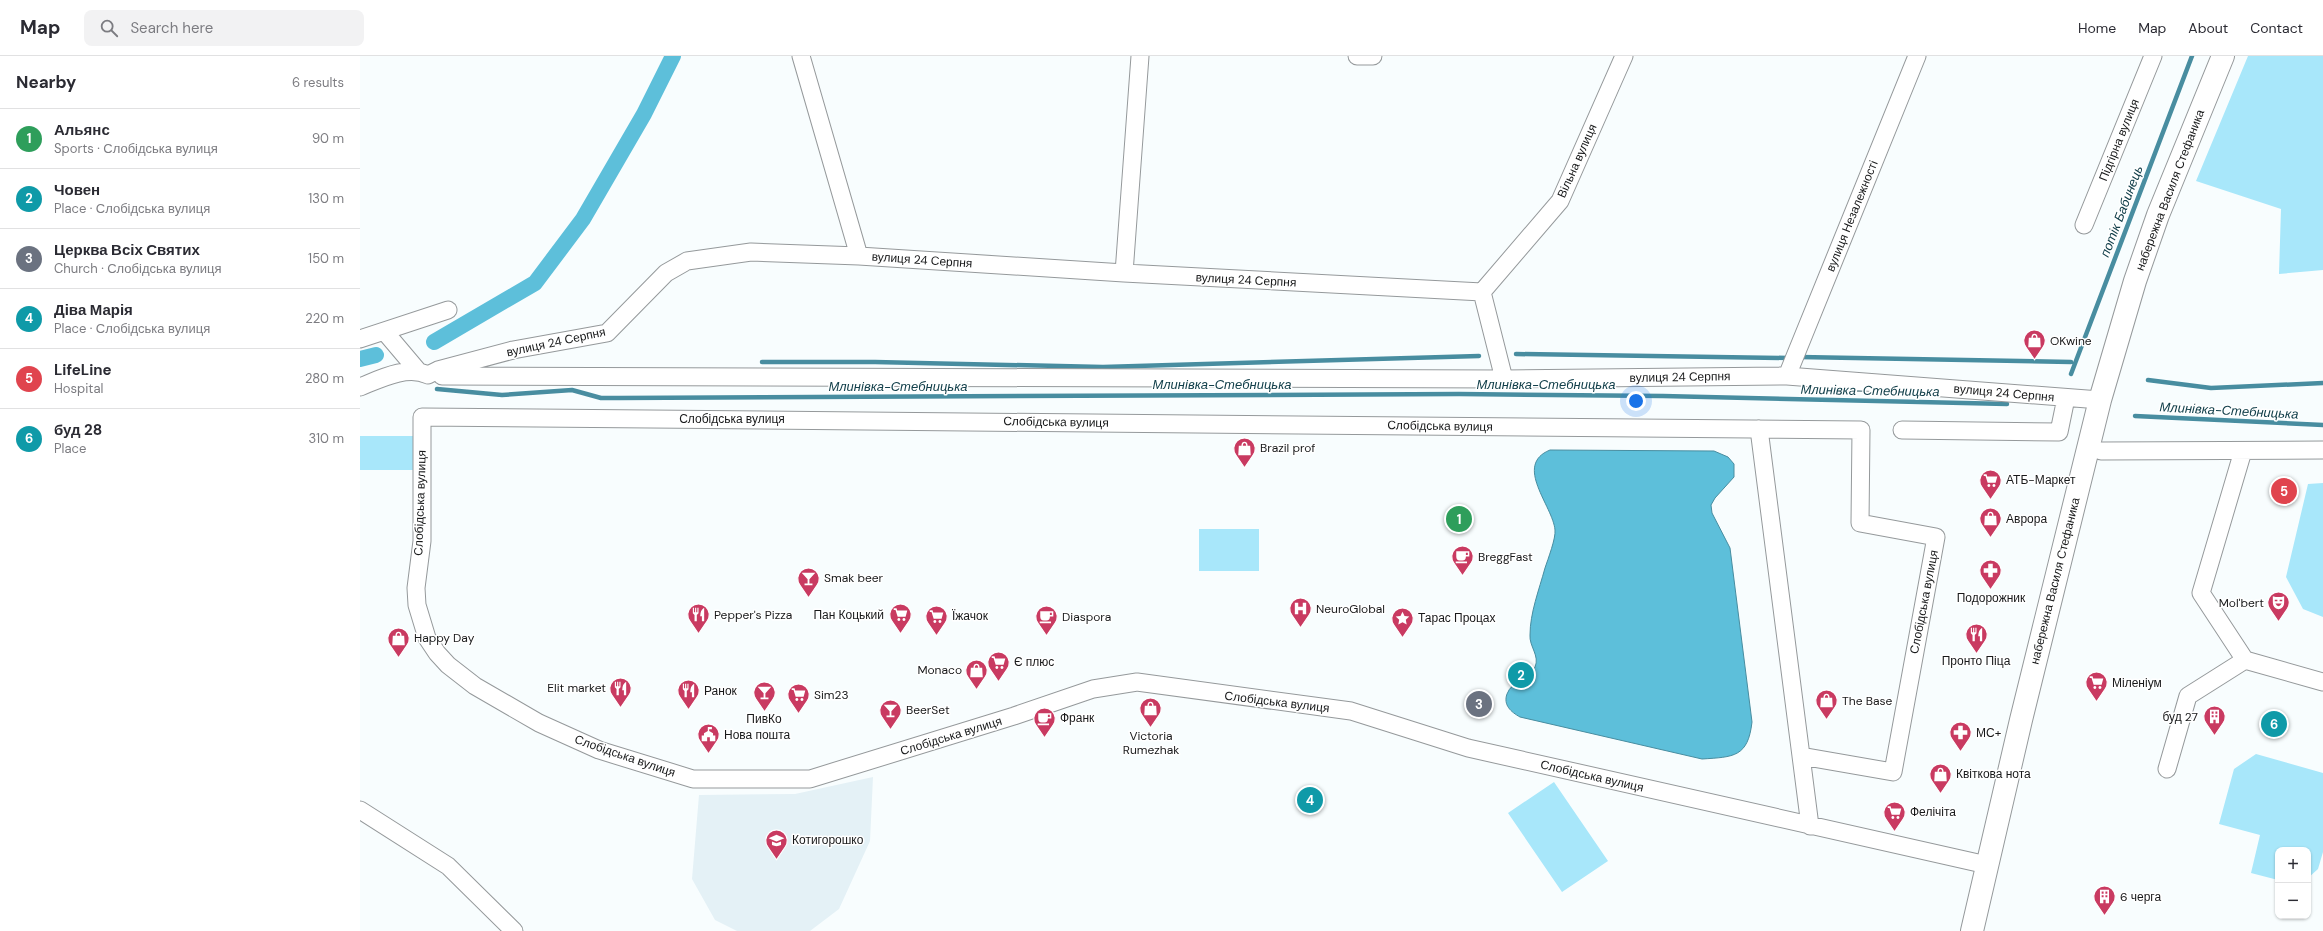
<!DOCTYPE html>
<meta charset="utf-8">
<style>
body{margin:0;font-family:"DM Sans",sans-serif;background:#f2f2f3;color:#2b2b33}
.controls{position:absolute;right:12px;bottom:12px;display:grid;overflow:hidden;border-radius:8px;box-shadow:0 1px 3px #0004}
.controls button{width:36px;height:36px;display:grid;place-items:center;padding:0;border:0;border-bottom:1px solid #e1e1e2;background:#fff;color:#2b2b33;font:20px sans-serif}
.you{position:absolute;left:1276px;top:345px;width:14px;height:14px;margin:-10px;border:3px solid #fff;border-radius:50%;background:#1a73e8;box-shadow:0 0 0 6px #1a73e833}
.badge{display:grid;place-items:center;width:26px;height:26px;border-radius:50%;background:#1a73e8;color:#fff;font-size:13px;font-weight:700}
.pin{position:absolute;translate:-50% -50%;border:2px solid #fff;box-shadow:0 1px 4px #0006}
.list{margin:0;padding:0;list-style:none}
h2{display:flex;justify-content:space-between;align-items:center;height:52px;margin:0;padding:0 16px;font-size:17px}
h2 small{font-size:13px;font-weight:400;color:#7c7c81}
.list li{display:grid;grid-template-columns:26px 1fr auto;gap:12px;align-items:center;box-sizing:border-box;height:60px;padding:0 16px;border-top:1px solid #e1e1e2}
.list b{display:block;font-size:15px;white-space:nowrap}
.list p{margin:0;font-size:13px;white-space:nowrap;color:#7c7c81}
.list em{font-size:13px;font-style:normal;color:#7c7c81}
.icon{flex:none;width:22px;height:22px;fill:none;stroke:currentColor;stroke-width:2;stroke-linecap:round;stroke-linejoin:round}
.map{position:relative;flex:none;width:1963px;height:875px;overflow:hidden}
header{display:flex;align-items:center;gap:24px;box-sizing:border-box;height:56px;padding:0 20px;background:#fff;border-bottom:1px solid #e1e1e2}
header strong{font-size:19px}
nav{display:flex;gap:22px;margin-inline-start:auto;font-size:14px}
.search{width:280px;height:36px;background:#f2f2f3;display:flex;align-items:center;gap:10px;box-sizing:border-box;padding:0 14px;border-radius:8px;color:#7c7c81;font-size:15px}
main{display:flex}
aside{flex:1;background:#fff}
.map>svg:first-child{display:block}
.built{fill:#e4f1f6}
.green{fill:#a8e7fa}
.water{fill:#5dbfda;stroke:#488da0}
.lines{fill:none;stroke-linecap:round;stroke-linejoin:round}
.stream{stroke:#488da0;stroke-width:4.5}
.canal{stroke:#5dbfda;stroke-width:16}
.street-casing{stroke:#95999b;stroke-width:19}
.primary-casing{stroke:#95999b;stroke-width:24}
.street{stroke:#fff;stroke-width:17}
.primary{stroke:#fff;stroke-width:22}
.labels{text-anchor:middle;stroke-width:3;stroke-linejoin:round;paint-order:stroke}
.street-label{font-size:12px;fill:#18191a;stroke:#fff}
.poi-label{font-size:12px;fill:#18191a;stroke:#fff;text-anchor:start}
.water-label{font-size:13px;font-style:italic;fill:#13404b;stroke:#fff}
</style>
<header>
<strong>Map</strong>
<div class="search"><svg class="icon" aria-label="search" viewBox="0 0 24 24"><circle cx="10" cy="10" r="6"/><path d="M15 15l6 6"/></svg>Search here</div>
<nav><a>Home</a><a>Map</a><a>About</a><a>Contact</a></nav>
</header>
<main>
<aside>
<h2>Nearby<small>6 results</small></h2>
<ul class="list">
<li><span class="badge" style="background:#2e9e5b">1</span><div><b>Альянс</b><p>Sports · Слобідська вулиця</p></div><em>90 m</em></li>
<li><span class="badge" style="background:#0f9aa8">2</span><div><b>Човен</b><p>Place · Слобідська вулиця</p></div><em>130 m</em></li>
<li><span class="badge" style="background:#6b7280">3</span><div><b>Церква Всіх Святих</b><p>Church · Слобідська вулиця</p></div><em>150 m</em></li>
<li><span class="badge" style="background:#0f9aa8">4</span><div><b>Діва Марія</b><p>Place · Слобідська вулиця</p></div><em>220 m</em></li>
<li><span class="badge" style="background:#e0444e">5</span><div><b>LifeLine</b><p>Hospital</p></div><em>280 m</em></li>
<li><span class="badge" style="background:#0f9aa8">6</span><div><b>буд 28</b><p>Place</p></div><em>310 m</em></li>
</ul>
</aside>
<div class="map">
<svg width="1963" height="875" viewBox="0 0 1963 875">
<rect width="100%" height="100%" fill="#f8fdfe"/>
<path class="built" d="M513,721l-3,64 -31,68 -29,22h-73l-22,-11 -23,-41 7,-84 96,-1z"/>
<path class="green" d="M1888,0h75v214l-44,4 2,-65 -85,-28z
M0,380h55v34h-55z
M1963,427v134l-20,-8 -17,-32 22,-93z
M839,473h60v42h-60z
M1896,698l67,19v79l-5,17 -10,9v-28h-30v30l-27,-7 9,-38 -41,-11 15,-55z
M1194,726l54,79 -46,31 -54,-79z"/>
<path class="water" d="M1190,394l164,1 14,6 6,7v13l-19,21 -4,7 1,8 18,35 22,174c-4,35 -18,35 -50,37l-182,-42c-9,-5 -17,-12 -13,-23 5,-14 23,-14 28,-27 5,-11 -6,-21 -5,-32 0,-22 9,-45 15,-67 3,-9 11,-30 10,-38 -2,-24 -42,-65 -5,-80z"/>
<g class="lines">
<path class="stream" d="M1156,298l272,4
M1440,301l271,5
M402,306h113l228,5 376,-11
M1711,318l121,-318
M1788,324l63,8 112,-5
M77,333l65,6 70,-5 29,8h18l840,-4 204,2 344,8
M1775,360l188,9"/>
<path class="canal" d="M74,286l101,-59 48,-64 61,-105 29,-58
M0,303l16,-4"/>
<defs>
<path id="street" d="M441,0l58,200
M997,0h16
M1724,169l69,-169
M764,217l16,-217
M1122,236l78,-91 64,-145
M25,276l33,39
M0,283l88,-29
M82,320l1062,3
M1427,320l130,-320
M0,331c20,-8 47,-22 68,-12l10,-5 75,-20 94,-17 59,-60 21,-12 64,-9 108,4 265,17 358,19 22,87 283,-3 313,24
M1399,373l51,397
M1542,374l157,2 7,-34
M1741,395l222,-1
M1883,395l-42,142 44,67 78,22
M1441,700l92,16 43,-235 -76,-14 1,-93 -1439,-13v124l-6,47 1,17 10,33 10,15 11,12 27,21 64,37 60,27 94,29h117l204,-63 79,-27 44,-7 214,29 117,37 519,117
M1807,713l21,-73 57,-36
M0,754l88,56 66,65"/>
<path id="primary" d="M1612,875l49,-211 79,-320 35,-119 23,-66 65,-159"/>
</defs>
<use href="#street" class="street-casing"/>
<use href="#primary" class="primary-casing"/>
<use href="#street" class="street"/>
<use href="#primary" class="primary"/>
</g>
<defs>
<symbol id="shop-pin" viewBox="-11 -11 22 30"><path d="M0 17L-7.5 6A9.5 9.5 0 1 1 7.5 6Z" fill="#c93a61" stroke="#fff"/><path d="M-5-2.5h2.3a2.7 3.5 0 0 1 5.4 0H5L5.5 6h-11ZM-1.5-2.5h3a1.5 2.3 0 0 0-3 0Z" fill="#fff"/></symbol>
<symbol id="supermarket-pin" viewBox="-11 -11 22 30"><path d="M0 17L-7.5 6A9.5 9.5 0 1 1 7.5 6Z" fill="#c93a61" stroke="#fff"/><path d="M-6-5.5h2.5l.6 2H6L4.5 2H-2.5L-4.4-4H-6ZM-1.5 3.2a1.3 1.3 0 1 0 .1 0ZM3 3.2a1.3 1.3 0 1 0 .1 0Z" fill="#fff"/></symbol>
<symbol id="cafe-pin" viewBox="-11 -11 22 30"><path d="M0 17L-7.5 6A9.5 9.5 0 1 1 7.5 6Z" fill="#c93a61" stroke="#fff"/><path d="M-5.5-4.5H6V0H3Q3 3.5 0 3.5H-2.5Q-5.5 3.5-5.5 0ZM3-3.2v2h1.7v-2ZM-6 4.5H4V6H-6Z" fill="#fff"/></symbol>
<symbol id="pharmacy-pin" viewBox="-11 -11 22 30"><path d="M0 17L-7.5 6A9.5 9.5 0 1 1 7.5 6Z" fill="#c93a61" stroke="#fff"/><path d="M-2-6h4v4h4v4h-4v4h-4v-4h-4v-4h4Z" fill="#fff"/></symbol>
<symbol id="bar-pin" viewBox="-11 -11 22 30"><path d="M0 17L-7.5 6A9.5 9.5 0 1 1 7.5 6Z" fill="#c93a61" stroke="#fff"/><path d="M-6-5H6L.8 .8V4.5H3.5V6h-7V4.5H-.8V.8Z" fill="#fff"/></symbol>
<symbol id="theatre-pin" viewBox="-11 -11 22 30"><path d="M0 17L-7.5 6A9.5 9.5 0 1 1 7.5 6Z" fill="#c93a61" stroke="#fff"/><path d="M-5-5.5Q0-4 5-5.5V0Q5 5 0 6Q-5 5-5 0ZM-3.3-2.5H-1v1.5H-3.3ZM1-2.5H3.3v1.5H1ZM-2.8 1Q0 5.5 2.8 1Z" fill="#fff"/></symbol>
<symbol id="hospital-pin" viewBox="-11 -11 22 30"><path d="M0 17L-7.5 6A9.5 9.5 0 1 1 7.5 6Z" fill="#c93a61" stroke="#fff"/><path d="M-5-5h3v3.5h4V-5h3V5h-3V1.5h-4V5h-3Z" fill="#fff"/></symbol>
<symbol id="restaurant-pin" viewBox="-11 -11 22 30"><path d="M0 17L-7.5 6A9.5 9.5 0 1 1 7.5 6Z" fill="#c93a61" stroke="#fff"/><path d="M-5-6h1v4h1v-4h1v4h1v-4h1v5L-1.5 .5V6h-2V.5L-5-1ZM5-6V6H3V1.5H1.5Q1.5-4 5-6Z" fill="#fff"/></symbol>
<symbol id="sight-pin" viewBox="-11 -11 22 30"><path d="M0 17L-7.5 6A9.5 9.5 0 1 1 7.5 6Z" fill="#c93a61" stroke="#fff"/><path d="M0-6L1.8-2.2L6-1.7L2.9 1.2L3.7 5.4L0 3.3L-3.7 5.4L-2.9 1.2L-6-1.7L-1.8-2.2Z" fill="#fff"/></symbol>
<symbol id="building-pin" viewBox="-11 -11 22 30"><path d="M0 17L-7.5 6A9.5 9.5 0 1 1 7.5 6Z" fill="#c93a61" stroke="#fff"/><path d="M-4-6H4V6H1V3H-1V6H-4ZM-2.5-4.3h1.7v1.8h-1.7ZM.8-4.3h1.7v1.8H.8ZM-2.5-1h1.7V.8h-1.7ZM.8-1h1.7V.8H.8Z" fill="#fff"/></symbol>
<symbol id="civic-pin" viewBox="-11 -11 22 30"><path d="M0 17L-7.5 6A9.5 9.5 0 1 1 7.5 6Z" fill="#c93a61" stroke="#fff"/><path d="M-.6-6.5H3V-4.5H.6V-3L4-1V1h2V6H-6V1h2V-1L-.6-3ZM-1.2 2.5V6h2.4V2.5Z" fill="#fff"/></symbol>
<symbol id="school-pin" viewBox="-11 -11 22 30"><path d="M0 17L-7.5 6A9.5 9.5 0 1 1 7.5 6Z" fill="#c93a61" stroke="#fff"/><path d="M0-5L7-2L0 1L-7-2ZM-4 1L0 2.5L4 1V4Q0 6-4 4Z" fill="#fff"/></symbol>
</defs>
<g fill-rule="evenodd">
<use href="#shop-pin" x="1662" y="272" width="25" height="34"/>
<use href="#shop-pin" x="872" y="380" width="25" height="34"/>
<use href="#supermarket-pin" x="1618" y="412" width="25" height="34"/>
<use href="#shop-pin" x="1618" y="450" width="25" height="34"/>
<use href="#cafe-pin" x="1090" y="488" width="25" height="34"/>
<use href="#pharmacy-pin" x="1618" y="502" width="25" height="34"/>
<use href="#bar-pin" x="436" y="510" width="25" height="34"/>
<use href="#theatre-pin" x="1906" y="534" width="25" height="34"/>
<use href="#hospital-pin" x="928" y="540" width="25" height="34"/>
<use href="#restaurant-pin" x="326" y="546" width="25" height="34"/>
<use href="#supermarket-pin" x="528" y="546" width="25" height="34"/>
<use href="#supermarket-pin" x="564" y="548" width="25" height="34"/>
<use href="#cafe-pin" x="674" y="548" width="25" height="34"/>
<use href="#sight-pin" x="1030" y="550" width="25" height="34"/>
<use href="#restaurant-pin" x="1604" y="566" width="25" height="34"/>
<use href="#shop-pin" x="26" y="570" width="25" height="34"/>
<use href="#supermarket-pin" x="626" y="594" width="25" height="34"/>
<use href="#shop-pin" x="604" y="602" width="25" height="34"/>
<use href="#supermarket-pin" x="1724" y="614" width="25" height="34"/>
<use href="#restaurant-pin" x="248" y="620" width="25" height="34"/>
<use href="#restaurant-pin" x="316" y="622" width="25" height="34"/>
<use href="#bar-pin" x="392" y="624" width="25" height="34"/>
<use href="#supermarket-pin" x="426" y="626" width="25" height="34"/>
<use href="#shop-pin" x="1454" y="632" width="25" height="34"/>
<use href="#shop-pin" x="778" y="640" width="25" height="34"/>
<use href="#bar-pin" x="518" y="642" width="25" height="34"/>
<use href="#building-pin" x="1842" y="648" width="25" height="34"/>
<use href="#cafe-pin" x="672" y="650" width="25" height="34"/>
<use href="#pharmacy-pin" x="1588" y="664" width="25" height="34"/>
<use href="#civic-pin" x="336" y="666" width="25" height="34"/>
<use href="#shop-pin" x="1568" y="706" width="25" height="34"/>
<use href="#supermarket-pin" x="1522" y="744" width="25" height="34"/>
<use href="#school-pin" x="404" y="772" width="25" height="34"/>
<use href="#building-pin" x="1732" y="828" width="25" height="34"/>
</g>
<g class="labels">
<g class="street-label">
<text transform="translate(1759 84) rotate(-68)" y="4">Підгірна вулиця</text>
<text transform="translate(1217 105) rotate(-66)" y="4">Вільна вулиця</text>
<text transform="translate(1810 134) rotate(-69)" y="4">набережна Василя Стефаника</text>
<text transform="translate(1492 160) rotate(-68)" y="4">вулиця Незалежності</text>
<text transform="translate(562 204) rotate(4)" y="4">вулиця 24 Серпня</text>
<text transform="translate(886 224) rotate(3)" y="4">вулиця 24 Серпня</text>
<text transform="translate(196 286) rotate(-12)" y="4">вулиця 24 Серпня</text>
<text transform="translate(1320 321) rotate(-1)" y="4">вулиця 24 Серпня</text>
<text transform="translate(1644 337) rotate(5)" y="4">вулиця 24 Серпня</text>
<text x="372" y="367">Слобідська вулиця</text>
<text transform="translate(696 366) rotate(1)" y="4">Слобідська вулиця</text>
<text transform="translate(1080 370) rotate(1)" y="4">Слобідська вулиця</text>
<text transform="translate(60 447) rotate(-88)" y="4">Слобідська вулиця</text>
<text transform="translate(1695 525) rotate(-76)" y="4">набережна Василя Стефаника</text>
<text transform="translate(1564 546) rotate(-79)" y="4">Слобідська вулиця</text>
<text transform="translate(917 646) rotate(7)" y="4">Слобідська вулиця</text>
<text transform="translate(591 680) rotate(-17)" y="4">Слобідська вулиця</text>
<text transform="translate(265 700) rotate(19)" y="4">Слобідська вулиця</text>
<text transform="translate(1232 720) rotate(13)" y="4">Слобідська вулиця</text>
</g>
<g class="poi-label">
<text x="1690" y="289">OKwine</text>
<text x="900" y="396">Brazil prof</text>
<text x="1646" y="428">АТБ-Маркет</text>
<text x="1646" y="467">Аврора</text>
<text x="1118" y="505">BreggFast</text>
<text x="464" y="526">Smak beer</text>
<text x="1631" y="546" text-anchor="middle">Подорожник</text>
<text x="1904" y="551" text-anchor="end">Mol'bert</text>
<text x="956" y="557">NeuroGlobal</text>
<text x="354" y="563">Pepper's Pizza</text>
<text x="524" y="563" text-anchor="end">Пан Коцький</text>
<text x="592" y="564">Їжачок</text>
<text x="702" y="565">Diaspora</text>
<text x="1058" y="566">Тарас Процах</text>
<text x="54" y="586">Happy Day</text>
<text x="1616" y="609" text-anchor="middle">Пронто Піца</text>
<text x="654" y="610">Є плюс</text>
<text x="602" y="618" text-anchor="end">Monaco</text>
<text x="1752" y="631">Міленіум</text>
<text x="246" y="636" text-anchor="end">Elit market</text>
<text x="344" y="639">Ранок</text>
<text x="454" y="643">Sim23</text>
<text x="1482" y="649">The Base</text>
<text x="546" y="658">BeerSet</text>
<text x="1838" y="665" text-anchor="end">буд 27</text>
<text x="700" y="666">Франк</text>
<text x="404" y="667" text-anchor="middle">ПивКо</text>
<text x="1616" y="681">МС+</text>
<text x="364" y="683">Нова пошта</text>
<text x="791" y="684" text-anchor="middle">Victoria<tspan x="791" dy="14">Rumezhak</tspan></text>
<text x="1596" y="722">Квіткова нота</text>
<text x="1550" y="760">Фелічіта</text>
<text x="432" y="788">Котигорошко</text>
<text x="1760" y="845">6 черга</text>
</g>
<g class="water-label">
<text transform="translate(1761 155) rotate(-69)" y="5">потік Бабинець</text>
<text x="862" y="333">Млинівка-Стебницька</text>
<text x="1186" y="333">Млинівка-Стебницька</text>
<text x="538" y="335">Млинівка-Стебницька</text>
<text transform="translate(1510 334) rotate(1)" y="5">Млинівка-Стебницька</text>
<text transform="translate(1869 354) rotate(3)" y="5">Млинівка-Стебницька</text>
</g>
</g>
</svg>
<div class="controls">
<button>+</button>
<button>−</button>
</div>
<div class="you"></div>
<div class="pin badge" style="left:1099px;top:463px;background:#2e9e5b">1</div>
<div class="pin badge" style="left:1161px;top:619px;background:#0f9aa8">2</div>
<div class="pin badge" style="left:1119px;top:648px;background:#6b7280">3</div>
<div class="pin badge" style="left:950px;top:744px;background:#0f9aa8">4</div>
<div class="pin badge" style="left:1924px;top:435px;background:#e0444e">5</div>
<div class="pin badge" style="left:1914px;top:668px;background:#0f9aa8">6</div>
</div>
</main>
